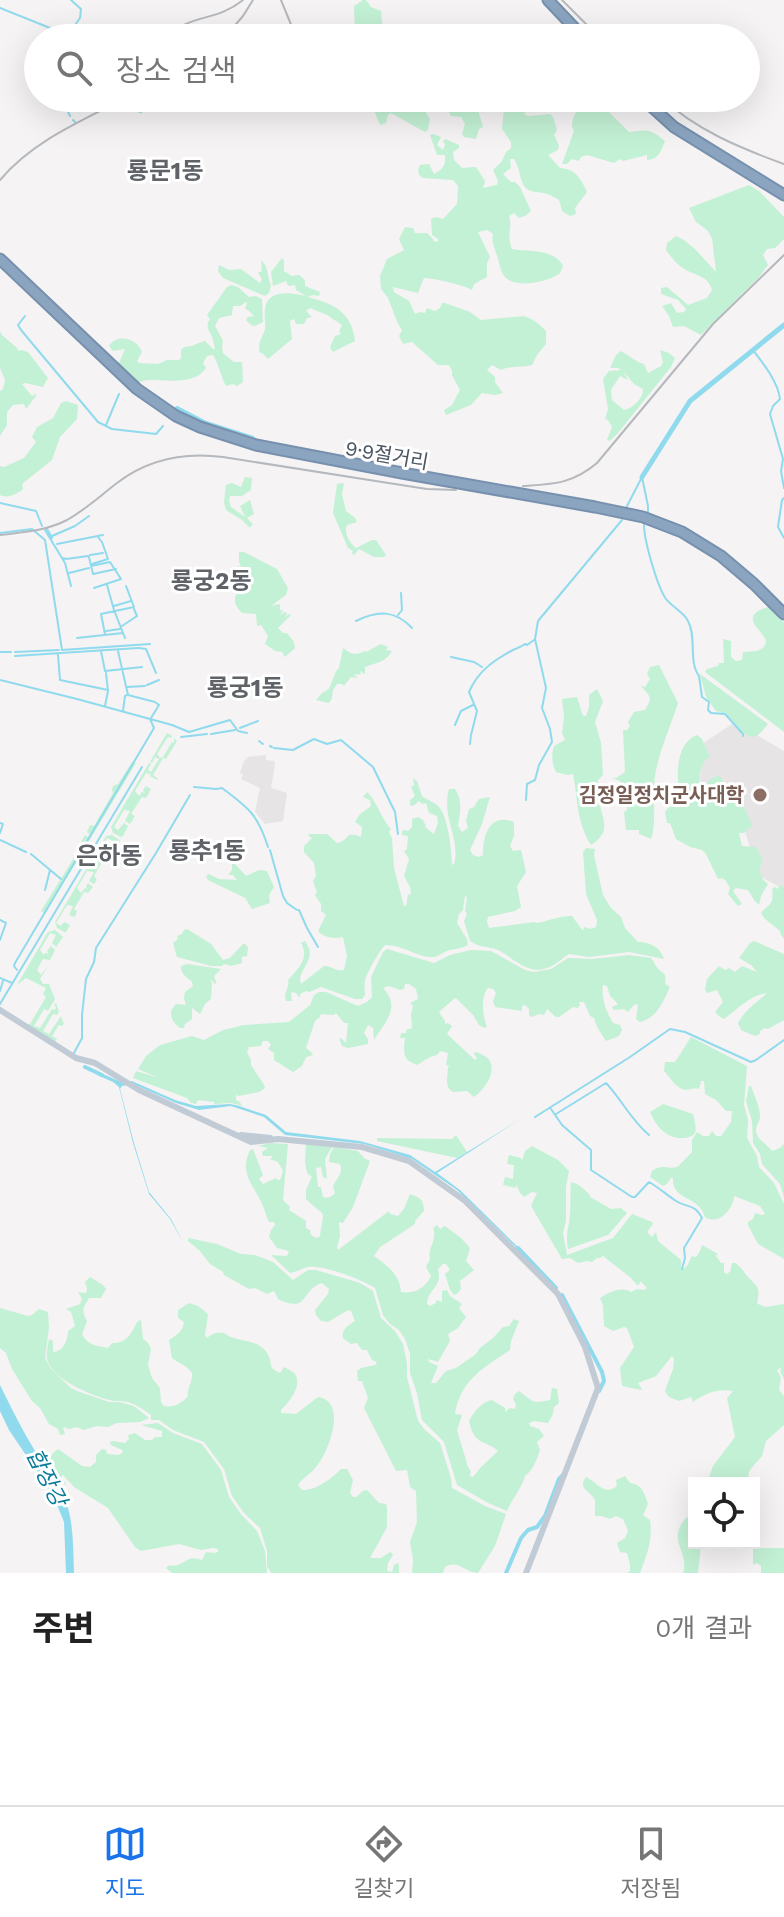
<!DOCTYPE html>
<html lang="ko">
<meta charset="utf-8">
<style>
body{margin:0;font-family:"Work Sans","Noto Sans KR",sans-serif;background:#f6f6f6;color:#222}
.controls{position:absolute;right:24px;bottom:24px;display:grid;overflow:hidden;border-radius:0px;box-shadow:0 8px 32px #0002}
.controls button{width:72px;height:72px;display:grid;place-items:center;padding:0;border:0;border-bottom:2px solid #e0e0e0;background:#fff;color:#222;font:40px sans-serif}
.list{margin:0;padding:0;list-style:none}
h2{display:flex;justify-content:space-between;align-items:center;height:104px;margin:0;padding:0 32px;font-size:34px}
h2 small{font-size:26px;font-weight:400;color:#767676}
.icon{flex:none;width:44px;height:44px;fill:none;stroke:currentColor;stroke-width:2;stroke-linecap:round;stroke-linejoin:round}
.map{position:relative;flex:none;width:784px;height:1573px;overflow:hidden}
.search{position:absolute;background:#fff;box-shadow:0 8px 32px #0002;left:24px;right:24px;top:24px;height:88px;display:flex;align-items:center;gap:20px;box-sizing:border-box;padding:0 28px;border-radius:44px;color:#767676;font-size:30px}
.sheet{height:232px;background:#fff}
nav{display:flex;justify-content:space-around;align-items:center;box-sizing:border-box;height:112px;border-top:2px solid #e0e0e0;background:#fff;font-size:22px;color:#767676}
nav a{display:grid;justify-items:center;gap:4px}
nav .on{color:#1a73e8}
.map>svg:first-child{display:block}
.education{fill:#e6e4e5}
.green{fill:#c3f1d5;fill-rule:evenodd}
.water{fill:#90daee}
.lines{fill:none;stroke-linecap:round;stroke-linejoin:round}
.stream{stroke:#90daee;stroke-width:2}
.canal{stroke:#90daee;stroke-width:4}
.river{stroke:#90daee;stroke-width:5}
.highway-casing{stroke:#7690ad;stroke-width:13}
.secondary{stroke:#c1cbd6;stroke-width:6}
.highway{stroke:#8ba5c1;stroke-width:9}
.rail{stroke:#b5b8bd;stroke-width:2}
.education-dot{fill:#8d6e63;stroke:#fff;stroke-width:3}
.labels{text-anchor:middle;stroke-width:6;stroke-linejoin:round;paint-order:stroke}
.street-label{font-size:20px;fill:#4a5661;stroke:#fff}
.education-label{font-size:20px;font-weight:bold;fill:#785e54;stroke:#fff;text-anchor:end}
.water-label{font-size:22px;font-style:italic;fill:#0c7c9b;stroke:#fff}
.quarter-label{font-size:24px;font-weight:bold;fill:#5f6368;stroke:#fff}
</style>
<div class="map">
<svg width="784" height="1573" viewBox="0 0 784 1573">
<rect width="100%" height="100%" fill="#f5f3f3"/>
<path class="education" d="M735,722l49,29v138l-25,-13 -13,-41 -3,-29 -20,-26 -18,5 -5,-1 2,-40z
M266,755v5l8,1 1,3 -4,24 16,5 -4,28 -18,3 -10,-12 5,-24 -19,-9 2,-4 -3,-2 4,-12 4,-4z"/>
<path class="green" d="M363,0h3l5,7 10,4 1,12 5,8 3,1 6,-4 32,3 1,7h-77l3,-2 -1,-30z
M360,98h56l14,21 -2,10 -2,3 -3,-1 -32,-18 -3,2 -2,8 -6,2 -7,-17z
M480,98l-1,15 4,14 -4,2 -3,10 -12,-2 -2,-3 3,-10 -4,-7 -10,-1 -6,-11 4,-2 -1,-4 -4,-1z
M505,98h47l-5,6h-3l-2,-2 -14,6 -4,6 4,2 22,-2 3,3 4,13 -3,5 5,10 -1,5 -10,5 12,13c16,1 21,11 27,24l-12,16 1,6 -6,2 -8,-5 -3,-11c-4,-2 -8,-5 -12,-6 -9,-3 -19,0 -24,-10 -4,-8 -3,-16 -9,-25h-4l1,9 -8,6 8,8h4l5,5 11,24 -6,5 -6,2 -5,-5 -5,3c4,13 -3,18 3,33 16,3 42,-1 51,17l-3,7c-10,9 -45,16 -55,4 -5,-6 -6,-17 -9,-24 -2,-8 -5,-11 -3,-19l-6,-4 -9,2 12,25 -3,6v14l-13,7 -2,6c-8,-5 -39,-12 -48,-12l-6,15 -25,-6 1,5 15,9 6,13 5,-2 5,1 2,-5 8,3 5,-3 2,-5h3l25,9 11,8 42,-4c10,2 16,8 23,15v13l-9,11 -5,10c-11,3 -21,0 -31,5l-9,-5 -5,5 8,7v5l8,11 -8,2 -13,-2 -11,12 -25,10 -2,-5 8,-5 8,-15 -8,-15v-4l-3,-6h-11l-26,-23 -9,2 -4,-8 3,-6 -4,-6 -10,-26 -7,-9 -1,-13 7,-17 17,-9 -5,-11 6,-12 8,1 2,5h12l6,6v2l5,1v-3l-6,-4 -1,-16 5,-2 7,2 14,-15 1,-18 -5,-6 -30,-2 -4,-3 -1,-5 2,-5 9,-1 5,10c9,-5 12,-9 11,-19h-8l-7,-20 3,-1 8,3 -4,8 6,5 2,-6 -2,-2 2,-3 14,6v3l-6,4 1,8 8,8 14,-1 9,14 -2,7 14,-3 1,-4 -5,-11 9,-9 4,-9 5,-4v-6l-9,-13z
M594,107l13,3 22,22c20,-2 20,-4 36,9 -4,10 -6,18 -18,19v-5l-24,6 -3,-2 -6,4 -27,-8 -6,2 -2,4 -7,-2 -5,5h-5l12,-33 -2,-4c1,-16 6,-19 22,-20z
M749,185l10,6 25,26v22l-9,9 -8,1 -4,6 5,10 -9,12 -58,58 -17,-9 -11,1 -4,-11 -7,-10 9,-3 6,10 7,-1 2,-3 -8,-9 -17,-6v-6l6,-1 21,18 19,-7 5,-8c-4,-14 -15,-14 -26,-20 -8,-4 -15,-13 -20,-20l1,-7 9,-7 8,4 11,9 21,23 -4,-34 -5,-8 -11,-8 -7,-14z
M282,258l2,2v11l8,5 7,-1 6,5v6l15,6 -1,4 -6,-1 -6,2c27,6 45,16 48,44l-22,11 -3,-5 5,-11 6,-2 -2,-3 3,-6 -15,-10 -17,-7 -4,3 6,6 -5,1 -3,6h-8l-2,-5 -4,2 2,18 -24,20 -6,-6h-2c-3,-10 2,-14 5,-24 1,-6 -1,-13 0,-19 2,-22 27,-17 41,-14l-10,-6 -1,-5 -7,1 -2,-5 -13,5 -2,-14z
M261,260c8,7 6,17 10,25l-2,8 -4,3 -42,-18 -5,-7 1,-6 10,5 12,-1 19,14 2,-4 -4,-6 4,-2z
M231,285l7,2 11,10 7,-1 6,3 1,23 -8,4 -4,-1 -5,-5 2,-3 6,-1 -6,-6 -3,-1 2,-6 -1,-1 -6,4h-7l-1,9 -13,3 -4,8 8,15 -1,6 1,6 11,9h8l1,20 -6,4 -4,-2 -7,2c-5,-9 -7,-21 -13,-31l-6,1 -4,7 3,5c-11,17 -38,12 -56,12 -5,0 -9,2 -13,2l-19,-17 7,-16 -12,2 -4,-5c8,-13 28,-8 33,6l-5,9 2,2 19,1 9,-4h12l2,-2v-8l3,-3c9,0 13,-4 21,-6l8,8h2c-1,-3 -1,-6 -2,-9 -2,-9 -9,-12 -3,-21l-3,-4 20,-28z
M0,331l1,3 17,15v2l4,-1 6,2 20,26 -5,9 -18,-4 -3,1 9,11 2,1 2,-3 1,3 -10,13 -2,-5 -11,1 -6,7v13l-7,11v-45l3,-2 2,-9 -5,-12z
M660,350l9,3 6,5 -4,9 -53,66 -8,8 -3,-1 5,-13 -4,-7 -3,-1 3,-10 -5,-30 6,-8 12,-1 -3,-2h-8l6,-13 5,-4c8,4 14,11 23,13l4,9 13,-7 2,-4zM623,371l11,13 9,5c0,10 -10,19 -19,21l-12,-10 -1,-10 9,-14 8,4z
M66,401l12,4 -1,14 -17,18 -8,23 -30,24 1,5c-6,5 -15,10 -23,6v-29l4,1 20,-9 12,-16 -4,-5 5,-10 16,-9 8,-15z
M245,477l7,1 -1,12 -9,6h-12l-1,4 2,7 14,10 -5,-11 10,-6 4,14 -7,4 6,6 -3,4 -8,-8 -16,-10 -2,-8 2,-17 6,-2 9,4z
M342,483l2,1 -2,10 4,17 9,7 2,4 -10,3c-4,8 3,18 9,23l16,-8h4l10,15 -2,2h-10l-15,-8 -5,6 -2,-1 1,-3 -5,-3 -15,-35 4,-29z
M239,552h5l33,17 11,19 -2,7 -15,11 8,-2 1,1v5h3l-3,6 4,-4 3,1 -2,4 4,-3 2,1 -13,13 5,5h4l7,9 1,6 -10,9 -3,-5 -7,-1 -10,-7 3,-8 -7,-11 -4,1 -1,-12 -14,-1c-13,-14 -5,-16 -1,-31l-5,-15 3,-1 8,16 -8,-20z
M768,607l16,15v110l-79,-60 2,-3 11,-3 1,-3h5l-1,-24 8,2v16l5,4 6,-1 1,-8 14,-1 6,-3c1,-2 3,-4 3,-6 0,-10 -31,-25 2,-35z
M381,644l7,3 -2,3 6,1c-7,12 -15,11 -27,16v7l-5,-3 1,3 -7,1 4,3 -7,-1 -7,9 -2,-2h-5l-4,6 -1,8 -3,5 -13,-3 6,-7 7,-4 7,-18 3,-3 4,-20c8,6 11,8 22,3l1,1z
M659,665l19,38c-8,25 -19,48 -23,73 -3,19 2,47 -4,63l-12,-5v-4h-13l-2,-18 3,-2 -1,-19 -6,-10 -8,-3h4l9,-6 -2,-42h4l3,-4 -2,-4 6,-10 11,-2c9,-14 4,-14 -4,-24l4,1 5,-8 -3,-5 3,-7z
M700,674l68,50c-3,3 -6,8 -9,10 -15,12 -24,-20 -43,-23l-10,-14z
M597,689l6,12 -8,21 6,21 2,32 -5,5c1,8 -1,18 2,26 5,18 9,27 -9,39 -15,-24 -13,-46 -18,-71l-6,1 -11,-3c-4,-8 -5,-17 -2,-26l11,-6 -3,-7 2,-16 -2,-18 15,-2 6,19h3l3,-9v-12z
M167,733l5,3 -1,2 -3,-1 -11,17 3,4 3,-1 9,-15 2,1v-5l3,3 -11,18 -3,-1 -10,17 5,4 -1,1 -7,-4 1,-2 -5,-1 -11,18 4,5 3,-4 3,1 -2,-3 3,-4 5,3 -5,9 -4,-1 -11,17 4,2 -5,8 -5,-3 5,-10 -6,-1 -10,17 4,3 6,-7 4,3 -5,10 -2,1 -8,-4 -2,-6 38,-64 2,1 -3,6 3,2 8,-13 -4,-2 -3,6 -2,-1z
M697,735l5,4 8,18c-9,3 -11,17 -10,27h6l6,-6 7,-2c13,15 28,31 33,50l-8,7h-5l3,13 14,1 7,14c-6,8 -3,17 5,23l-7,12 -2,9 -5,-5 -6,-10 -12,-2 -3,3 9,13 -4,2 -10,-12 2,-6 -4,-7 -4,-3 -4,1 -12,-25 -4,-4 -12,-3 -14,-8 -6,-16h-3l-2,-11c5,-6 12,-15 14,-23 0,-2 -1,-4 -1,-7 -1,-17 1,-40 19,-47z
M132,762l4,1 -91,151 -4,-3 42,-68 -2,-1 4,-7 3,2 2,-3 -3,-2 3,-7 4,1 19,-33 -1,-3 1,-4 5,-2z
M413,778l4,3 5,15c5,4 13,6 17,11 9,9 13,46 13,58l2,-1c7,-25 -13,-47 -5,-75h6c8,11 5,24 3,37l4,6 6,-4 -2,-7 3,-12 5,-2 5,-8 11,-2 -8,27 -12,26 3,5 6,2 4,-2c0,-21 7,-42 31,-33v14l-4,10 3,5 8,-1 5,22 -9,14 4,21 -6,4 -27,6 -1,4 2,7 45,-6 3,1c9,-2 28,-8 35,-7l11,15 1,-4 7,2 5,-2 1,-7 -11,-26 -3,-42 3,-4 9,1 -1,6 9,40 8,13 10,9 4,11 13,14c12,0 22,5 26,17l-35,-7 -40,5 -20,-3c-7,4 -14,12 -22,14 -18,7 -33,-9 -47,-17 -12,-6 -18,-2 -30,-10l-6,-20 3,-7 -2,-3 2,-14 -2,-1 -2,14 -4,4 -2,9 10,16 1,6 -2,1c-6,3 -13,3 -19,5 -7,3 -10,7 -18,6 -16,-2 -27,-12 -44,-12 -5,5 -19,29 -20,36 -1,5 0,10 0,14l-3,4h-7l-34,-12 -12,5 -3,-1 -6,3v4l-4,-5 -5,-1 1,9h-6c-3,-8 4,-13 2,-21 10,-11 22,-22 13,-37l4,-2c11,17 0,21 -5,37l1,6 23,-18c7,-1 12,6 20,4l3,-14 -4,-19c-8,2 -19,1 -25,-6l8,-16 -5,-4v-7l-6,-9 2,-3 -4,-11 3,-5 -2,-13 -10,-11v-6l8,-8 -4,-3 1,-1h18l10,9c15,-3 6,-13 24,-6l1,-10 -7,-5 5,-8 11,-8 -1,-6 -7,-3 4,-5c11,11 14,27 24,37l-2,3 3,6 2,30 10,38h2l2,-11 3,-1 -1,-7 -6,-11 5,-17 -5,-8 3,-2 1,-13 -6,-1v-4l3,-1 3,1 4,-4v-8l6,-2 5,3 3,6 -1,1 9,7 4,-11 -1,-7 -8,-3 -3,-10 -4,1 -3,-3 -6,5 -3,-1v-5l5,-4 -4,-9 3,-2z
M112,835l7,5 1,2 -7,9 -4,-2 4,-8 -6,-3 -10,17 4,5 4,-6h3l-1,-3 5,3 -3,5 -4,-2 -11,19 3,4 -3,4 -5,-3 5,-9 -7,-1 -10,17 4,5 4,-5 3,1 -2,-2 2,-4 5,4 -5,6 -4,-1 -10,17 3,2 -2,6 -6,-2 4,-9 -6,-1 -11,18 5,3 3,-4 6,3 -4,7h-2l-7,-4 -2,-6 51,-86z
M232,863l3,1 11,12 13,-6 8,1 7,16 -5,8 1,8 -18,6 -7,-11 -37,-18 -2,-4 3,-2 10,5 18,1 -4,-5h-5l4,-5z
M779,885l5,2v52l-3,-4 -1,-4 -16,-13 -3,-5c9,-11 13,-7 11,-24l3,-2 3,2z
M187,929l24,15 12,16 7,-2 13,-14h2l3,3 -1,9 -5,1v6l-11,3 -7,-2 -2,2h-11l-34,-9 -4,-14 5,-4 -1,-3 5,-2 2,-4z
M55,930l8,7 -7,10 -4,-4 4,-8 -6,-2 -10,17 4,5 1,-2 4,1 -2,-3 4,-5 4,4 -5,10 -7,-1 -6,11 4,5 7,-9 -8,13 3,5h6l6,15 -7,12 -4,-2 -10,17 6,2 12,-19 3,1 1,-3 -2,-2 2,-2 3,9 -2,3 -4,-1 -10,17 6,3 12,-18 3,8 -2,2 -3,-1 -7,11 5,3 -2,3 -29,-18h4l16,-27 -3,-3 3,-6 -20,-10 -9,7 31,-53z
M754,941l30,13v66l-16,9 -3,-1 -5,3v3l-5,2 -14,-6 -3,-7c6,-12 19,-21 29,-30 -16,2 -30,16 -43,26l-4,-2 -5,-5 8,-10 -6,-12 -10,3 -2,-3 2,-11 12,-13 6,4 4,-2 6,4 7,-6 15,6 -6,-7 -12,-7 11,-15z
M387,949l47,14 16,-8 21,-5 20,1 34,19 9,2 17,-3 17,-11 24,1 38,-4 21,3c2,2 3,5 5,8 6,9 11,4 9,18l5,3c-7,15 -13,31 -30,35l-4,-3 2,-14 -3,-1 -7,8 -4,-3 -10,1 -2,-3 6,-3 -8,-8 -3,-10 -4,-1c-2,13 3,26 10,38l7,2 2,5 -3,6 -13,5c-5,-8 -9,-12 -12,-23l-4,-2 -6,-14h-5l1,3 -2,3 -5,-1 -14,10h-3l-9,-8 -3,6 -5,-1 -7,3 -3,-2v-6l-4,-4 -3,1v5l-27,-4 -2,-6 3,-8 -3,-4 -5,-1c-7,7 -6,29 -1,38l-3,2 -5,-3 -6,-10 -16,-16 -2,-1 -16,14 6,9v3l3,-1 4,3 -5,8 28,26 2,-2 -3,-4 1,-2c28,6 16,33 -1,45l-7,-6 -14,1c-9,-5 -5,-16 -5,-25l2,-1 -4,-1 2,-12 -8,-2 -3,4 -7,2 -13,8c-14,-5 -14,-11 -12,-27h-5l1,-5h5v-3l6,-2 -1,-14 2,-8 -3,-3 8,-4 -2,-10 -7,-5h-4l-1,5 -4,1 -11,-4 -6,2c19,20 1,35 -9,52l-1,-12 -5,-3 -4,8 4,6v5l-20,4 -6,-2 -3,-8 3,1 4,4 2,-20h-4l-8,-10 -2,2 -14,-1 1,2 -6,5 -9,27 5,4 2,3 -7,2 -4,9 -9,6 -19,-12v-7l-6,-4 3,-4 -3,-4h-5l-2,5 -12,1 -2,5 4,8v5l13,20 1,3 -6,4 -20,4 -3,-1v5l4,2 2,4 -11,-3 -17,1v-2l-16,-2 -2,4 -5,-1 -4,-5 -54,-20 3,-7 23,7 -21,-9 8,-13 14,-11 32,-9 12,4 19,-10 21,-5 45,-3 21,-17 4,-10 5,-3h7l32,14 9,-4 5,-5 -1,-20 12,-25z
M187,964l34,5 -7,7 3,9 -7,-6 2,4 -1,16 -6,5 -5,10 -8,-6v11l-7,5 -1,4h-4c-9,-7 -13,-16 -4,-24l10,1 -2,-7 1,-6 8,-6 -1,-4c-5,-5 -12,-8 -11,-16z
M691,1037l56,29 -3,39 4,15 -1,18 10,18 2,11 15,16 10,21v55l-26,-15 -10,-19v-3l5,-3 2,-6 7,2 3,-1 -5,-8 -26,-10c0,10 -12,27 -25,23 -7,-2 -4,-6 -8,-10 -9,-13 -29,-11 -28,-31h-2l-4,6 -4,2 -13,-9 2,-6c11,-8 17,-1 25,-4 2,-1 13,-13 15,-15v-12l5,-8 6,4h6l3,-5 4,5h5l10,-14 1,-11h-6l-10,-11 -11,-6 -1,-13h-3l-2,8c-4,-1 -8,0 -12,1 -10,0 -17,-13 -23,-19l1,-9h10z
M749,1086h2c3,9 10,23 9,32 -1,5 -4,7 -4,13 1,9 11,13 16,20l8,-3 4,-4v54l-4,-14 -18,-20 -2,-10 -7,-11 -1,-22 -6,-20z
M663,1104l30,10c1,5 4,14 2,19 -3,4 -8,5 -12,5 -17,1 -27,-12 -33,-26z
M456,1135l11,17 -10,6 -80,-17v-3l75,1z
M269,1143l19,1 -5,56 7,7 -1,3 17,11v7l4,2 1,5 6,3 3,-2c4,-31 7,-16 -14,-37v-9l6,-13 -5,-4 -2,-11 1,-18 26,3 -7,12 2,20 -4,-2 -2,-10 -5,1 2,19h3l2,10c5,2 8,0 12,-4l-2,-7c3,-7 11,-13 7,-22l-11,-2 1,-8 4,-7 24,4 6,7 6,3 -17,46 -10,16 -4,-1 1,14 -3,12 1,2 51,-39 1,3 8,2 6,-7 6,-15c10,3 14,6 14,17l-9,10v3l-35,23 -6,9c14,10 26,19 27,36 15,2 24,-4 30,-16l-5,-9 4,-8c-3,-11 8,-19 3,-31l4,-3 3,4 5,-3 16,12 9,10 -4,13 8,9 -14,11 1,8 -4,5 -3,1 -4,-5 -5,-16 5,-4 -4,-6h-3l-5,5c5,19 -10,19 -11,35l3,2 6,-3v-3l6,2v-11l5,-1 3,6 12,8 -3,4 7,9 -8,11 -10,6 2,7 -11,19 -1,2 -10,-3 1,3 9,4 -7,17h5l10,-12 10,-3 20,-14 4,-6 13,-10 10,-11 6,-1 5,-7 5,2 -8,20 -1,9c-25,17 -50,30 -55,64l7,1 -5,15 11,37 3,4 -1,5 3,1 8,-10 17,-16c-15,-13 -23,-4 -29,-30 5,-9 12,-19 23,-21l13,8v4l5,-4 5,1 1,-5 -3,-5 2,-5 4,-3c15,11 12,13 31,9l2,-12 5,1 2,14 -5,4 -1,7 -5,9 -14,-2 -5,2 1,3 9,3 5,7 -7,6 3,8c-3,9 -7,21 -15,26 -3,12 -13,23 -18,35l-19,-8 -31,-18 -13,-43 -22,-22 -5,-27 -7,-20v-19l-5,-15 -6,-9 -9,-6 -7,-9 -8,-27c-12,-8 -53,-24 -67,-21 -6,1 -11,5 -18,6l-19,-18 16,1 2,-5 -12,-3 -8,-11 2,-7 4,-5 -1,-3h-5c-3,-6 -4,-12 -7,-18 -9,-21 -23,-30 -12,-54l3,-1 10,26 -4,4 4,5 13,-6 1,2h3l3,-9 -5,-9 -8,-3 3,-3h-10l-1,-4 6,-4 -10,-2z
M532,1146l26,14 11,11 -3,16v34l-3,12 4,22 46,-17 19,-24 20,8 1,2 -6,8 5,5 4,-5 2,9 23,19v10l6,-4 5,-10 4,1 4,-6 2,-6 16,9 -2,2 5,7h3v9l2,2 4,-2 2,-9h3c7,4 9,10 14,15 10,10 11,10 8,25l3,2 6,2 18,-3v76l-4,-9 2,-4 -5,3 4,8 -2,12 5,6v29l-18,16 -4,15 -13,15 -1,10 -3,2h-38l6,-17 22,-29 -8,-39 6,-7c-15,-3 -28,2 -40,11l-2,-5 -12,4 -10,-4 -4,-6 8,-22 1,-10 -2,-3 -16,20 -18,7 4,6 -1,1 -19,-4 -2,-18 14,-21 -7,-19 -3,-1 -11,4 -9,-5 -1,-21 -3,-7c9,-6 22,-12 31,-6l6,-3 7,1 3,-2 -7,-7 -1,4h-2l-6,-7 -28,-22 -3,2h-3l-5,4 -5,-1 -9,2 -8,-5 -8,1 -31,-53 6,-13 -5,-1 -8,5 -4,-4 -4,-9v4l-13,-3 2,-8 8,2 1,-14 -7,-1 2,-9 12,3 1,3 3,-10z
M571,1182c7,1 14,8 19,13v2l21,12 10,-1 6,5 -19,22 -40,14c-2,-9 -1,-17 1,-26 2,-13 1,-27 2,-41z
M188,1238l29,6 24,10 14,1 18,7 20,18 15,-10h8l44,13 13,8 8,27 14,13 8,13 4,19v14l11,44 7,9 15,13 11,35 1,10 33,18 21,8 -11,32 -17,27c-13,0 -19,-14 -33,-6l-2,6h-31l1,-13 -3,-18 7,-20 -1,-31 -6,-4 -3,-17 -11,1 -32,-63 4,-10 -6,-17h-4l-1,-10 4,-3 14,-3 2,-3 -5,-2 -5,-10h-5l-5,-7 -6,1 -8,-6c-2,-9 6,-13 12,-17l-4,-10 -3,-1 -20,12 -7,-1 -5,-6 -1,-5 13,-16 1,-5 -7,-6c-22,7 -13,31 -44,16l-4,-8 -7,3 -12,-6 -6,1 -25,-14 -1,-3 -13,-8 -10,-13 -12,-10z
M90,1277l13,8 3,4 -5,9h-12c-6,11 -8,12 -2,23l-5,13c5,11 15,12 26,14l4,-5c14,1 20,-10 25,-21l4,-2 2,19 4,3 4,6 -3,17 4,13 8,10 1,14 3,4c10,2 18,-3 24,-10 -1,-9 5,-14 4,-23 -5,-8 -13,-9 -20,-15l-3,-18c7,-5 14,-8 15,-18l-6,-4v-8l11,-7 9,3 10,8 -3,21 2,3c4,-3 6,-5 12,-5 8,-1 5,2 12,4 13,5 27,3 36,16 7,10 -1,14 13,20l4,-6c2,1 10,5 11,7 8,12 -7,29 -14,36v3l15,1 22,-17c30,4 11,55 -2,70 -5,7 -13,10 -18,18l4,5c14,1 30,-12 39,-21h6l6,11 -3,13 3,4h3l7,-6 4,-1 12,13 7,1 1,3v20l-17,31h11l9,-6 2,1 1,2 -5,8 -1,8 5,1 2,-7 4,-2 1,2v8h-128l-4,-7v-15l-7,-23 -16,-15 -12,-17 -8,-27 -20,-27 -31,-12 -14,-10h-8v-5c-7,-5 -14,-10 -23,-13 -6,-2 -13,0 -19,-2 -18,-5 -57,-20 -62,-41 -1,-6 1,-14 2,-20l4,2v11c10,0 15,-12 15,-21l7,-5 -4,-14 -5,-3 14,-5 2,-5 -4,-7 8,1 1,-4 -2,-7z
M0,1308l28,8 4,-1 7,-6 9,3 1,16 -4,30 6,11 20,19 6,3 32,11h11l14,4 15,12 -9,4 -23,1 -9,4 -11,-1 -14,4 -6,-3 -9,2 -3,-2 -2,1 2,6 -5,1 -2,-6 -9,-5 -9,-16 -8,-7 -20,-32 -6,-16 -6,-5z
M158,1423l15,10 29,11 19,26 8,27 12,17 16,17 8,20 2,22h-95l-6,-5 2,-2c3,-1 7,0 10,-1 12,-5 10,-9 24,-5l4,-8 8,1 4,-1v-3l-5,-1 -12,2 -22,-6 -38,7 -6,-4 -27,-39 -34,-21 -11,-12 -2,2 5,7 -1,1 -16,-23 3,-8 6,-5 24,17 8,1 6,-5v-7l6,-6 4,1 1,4 12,1 4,-3 -1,-2 -11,-5 -1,-3 3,-1 12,2 4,-4 -1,-4 7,-2 10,7h7l3,-3h7v-6l-21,-6z
M625,1476l5,7c12,1 15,11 18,21l-5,11 7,5c3,19 -3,35 -10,53h-13l3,-2v-7l-3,-11 -7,-1 -3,-9 8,-5 3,-7 -5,-12 -7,-3 -6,3 -9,-3h-6v-16c-5,-10 -18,-11 -9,-23 10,4 18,20 31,9l-1,-6z
M687,1517l7,3v23h7l-3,30h-15c7,-22 -18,-33 4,-56z
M753,1548h31v25h-23v-7l-4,-3 -4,2z"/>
<path class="water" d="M98,1072l26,11 8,-2 43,19 21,6 34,-2 9,2 27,9 20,17 74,9 50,14 25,17 87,-54 -85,55 23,17 61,60 -1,1 -63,-61 -45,-31 -48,-15 -79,-9 -21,-18 -33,-11 -32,4 -23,-7 -43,-19 -11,2 -2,3 14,54 15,49 22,27 13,25 -14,-25 -21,-25 -16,-51 -14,-56 -6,-5 -16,-7z
M0,1385c11,22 22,45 35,66 10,16 23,30 30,48 9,23 8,49 9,74h-8l-2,-51 -11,-27 -44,-65 -9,-19z"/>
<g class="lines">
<path class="stream" d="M0,8l60,24 8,6h6
M66,38l14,-20 1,-9 -10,-9
M89,38l15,-6
M126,98l6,11 9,3
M65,105l5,11
M73,120l2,2
M25,316l-7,9 3,5 77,92 14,7 44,5 7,-8
M753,350c10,13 25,32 27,49l-7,7 -3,8 13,45 -2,12 3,17
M106,425l13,-31
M642,477l6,29v9
M784,498l-2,2 -4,27 6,11
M0,503l36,8 6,15
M626,508l16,-31
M644,525c0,15 13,61 22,74 6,8 18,13 22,22 9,16 0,40 11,55l3,21 7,5 -1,8 3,3 14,1 18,20v2
M47,529l5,9
M45,530l20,33 6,23
M0,533l32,-4 13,11 17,110
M52,536l23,-10 14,-10
M57,544l46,-9
M90,555l13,-2
M89,557l4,17 23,-5
M63,558l3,1 22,-3
M92,564l16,-5 -6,-17 -4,-5
M91,566l19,-4 11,17 -27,9
M69,573l20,-5
M107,585l7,25 11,28
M114,606l17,-5
M398,615l4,-5 -1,-17
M356,621c22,-11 39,-11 56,7
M122,626l15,-10 -3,-7
M106,631l14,-2
M105,634l-4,-20 33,-7 -8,-21
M77,638l46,-5
M139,648l7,1 10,24
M62,650l88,-6
M101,651l4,20 37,-4
M118,651l10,44 27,7 4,3 -8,13
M0,652h11
M15,652l44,-2
M58,655l2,25 48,10
M15,656l123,-8
M451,657l23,5 8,5
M0,680l77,19 95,26 17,7 41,-12 8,11 9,2
M147,685l12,-5
M127,687l18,-1
M105,706l3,-15 -2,-18
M123,711l2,-15 2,-1
M455,725l6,-14 12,-6
M240,728l18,-7
M211,734l24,-4
M181,737l26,-3
M259,741l4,3
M470,744l1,-9 6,-24 -8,-19c9,-21 25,-32 44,-42 4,-2 8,-3 12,-6l2,1 7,-5
M270,746l2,1
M274,748l19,2 21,-11 13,5 14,-4 32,27 22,45 3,22
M194,787l22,2 6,-1c27,20 36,27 46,59
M526,800l1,-16 8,-4 4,-15 13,-23 -2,-13 -8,-21 4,-20 -11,-49 3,-18 84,-101
M0,823l3,1 -3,9
M0,840l26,12
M270,850l13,46 4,7 10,7
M31,854l30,25
M45,890l5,-20
M299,910l8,18 11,19
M0,920l6,3 -6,17
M17,970l-3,-4 1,-3 139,-235 -4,-9
M0,978l12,5
M0,991l3,-10
M0,1004l142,-237
M74,1053l8,-15v-23l4,-36 8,-17 2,-14 60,-95 34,-58
M551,1109l11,16 29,25v20l41,27h3l14,-15c9,5 18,13 27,19 11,7 18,2 26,17l-18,30 1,10 -3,11
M556,1114l50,-31c16,17 25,37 43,52
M535,1117l95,-60 40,-28 15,3 66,30 5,-2 28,-20"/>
<path class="canal" d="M177,408l29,15 47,15
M85,1067l17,8
M518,1248l38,40
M562,1295l40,77 2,9 -5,10
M506,1573l15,-35 7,-8 9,-3 8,-11 14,-37 4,-4"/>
<path class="river" d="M642,477l48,-76 94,-76"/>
<defs>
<path id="highway" d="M548,0l36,38
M642,98l32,29 110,68
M0,259l137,130 39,27 24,11 56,18 146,28 193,34 48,10 39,15 39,24 33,28 30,30"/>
</defs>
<use href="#highway" class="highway-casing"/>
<path class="secondary" d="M0,1010l76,48 19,5 44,27 112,52 27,-3 84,8 47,14 55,39 94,94 27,53 13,41 -72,185
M241,1135l29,3"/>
<use href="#highway" class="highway"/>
<path class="rail" d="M281,0l11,27
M562,0l38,38
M170,33c23,-18 49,-13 73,-33
M224,38l19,-22 10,-16
M662,98c34,32 78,50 122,66
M156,102l14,-4
M0,180c33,-39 81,-59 126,-82
M523,486c31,-2 49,-2 74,-23l116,-139 71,-69
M0,535c23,-3 46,-4 67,-15 18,-10 33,-24 50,-37 31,-24 67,-31 106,-26l159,25 45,7 29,1"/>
</g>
<circle class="education-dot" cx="760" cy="795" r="8"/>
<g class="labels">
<g class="street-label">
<text transform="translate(387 455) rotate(10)" y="7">9·9절거리</text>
</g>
<g class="education-label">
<text x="744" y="802">김정일정치군사대학</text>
</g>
<g class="water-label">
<text transform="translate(47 1477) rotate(63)" y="8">합장강</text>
</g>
<g class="quarter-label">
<text x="165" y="179">룡문1동</text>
<text x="211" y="589">룡궁2동</text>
<text x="245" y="696">룡궁1동</text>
<text x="207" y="859">룡추1동</text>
<text x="109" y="864">은하동</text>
</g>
</g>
</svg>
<div class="controls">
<button><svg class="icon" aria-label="locate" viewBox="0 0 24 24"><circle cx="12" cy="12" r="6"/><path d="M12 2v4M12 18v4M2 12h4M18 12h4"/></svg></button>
</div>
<div class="search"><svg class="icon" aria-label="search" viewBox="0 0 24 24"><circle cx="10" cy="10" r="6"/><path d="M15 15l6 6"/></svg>장소 검색</div>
</div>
<section class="sheet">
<h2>주변<small>0개 결과</small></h2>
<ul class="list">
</ul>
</section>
<nav>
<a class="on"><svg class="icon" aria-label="map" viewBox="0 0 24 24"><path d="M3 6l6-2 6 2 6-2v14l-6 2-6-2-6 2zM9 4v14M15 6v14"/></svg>지도</a>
<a><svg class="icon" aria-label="directions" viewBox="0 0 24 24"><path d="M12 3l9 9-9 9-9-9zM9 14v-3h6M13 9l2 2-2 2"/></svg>길찾기</a>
<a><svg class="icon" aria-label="saved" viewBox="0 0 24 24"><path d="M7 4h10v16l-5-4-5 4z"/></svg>저장됨</a>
</nav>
